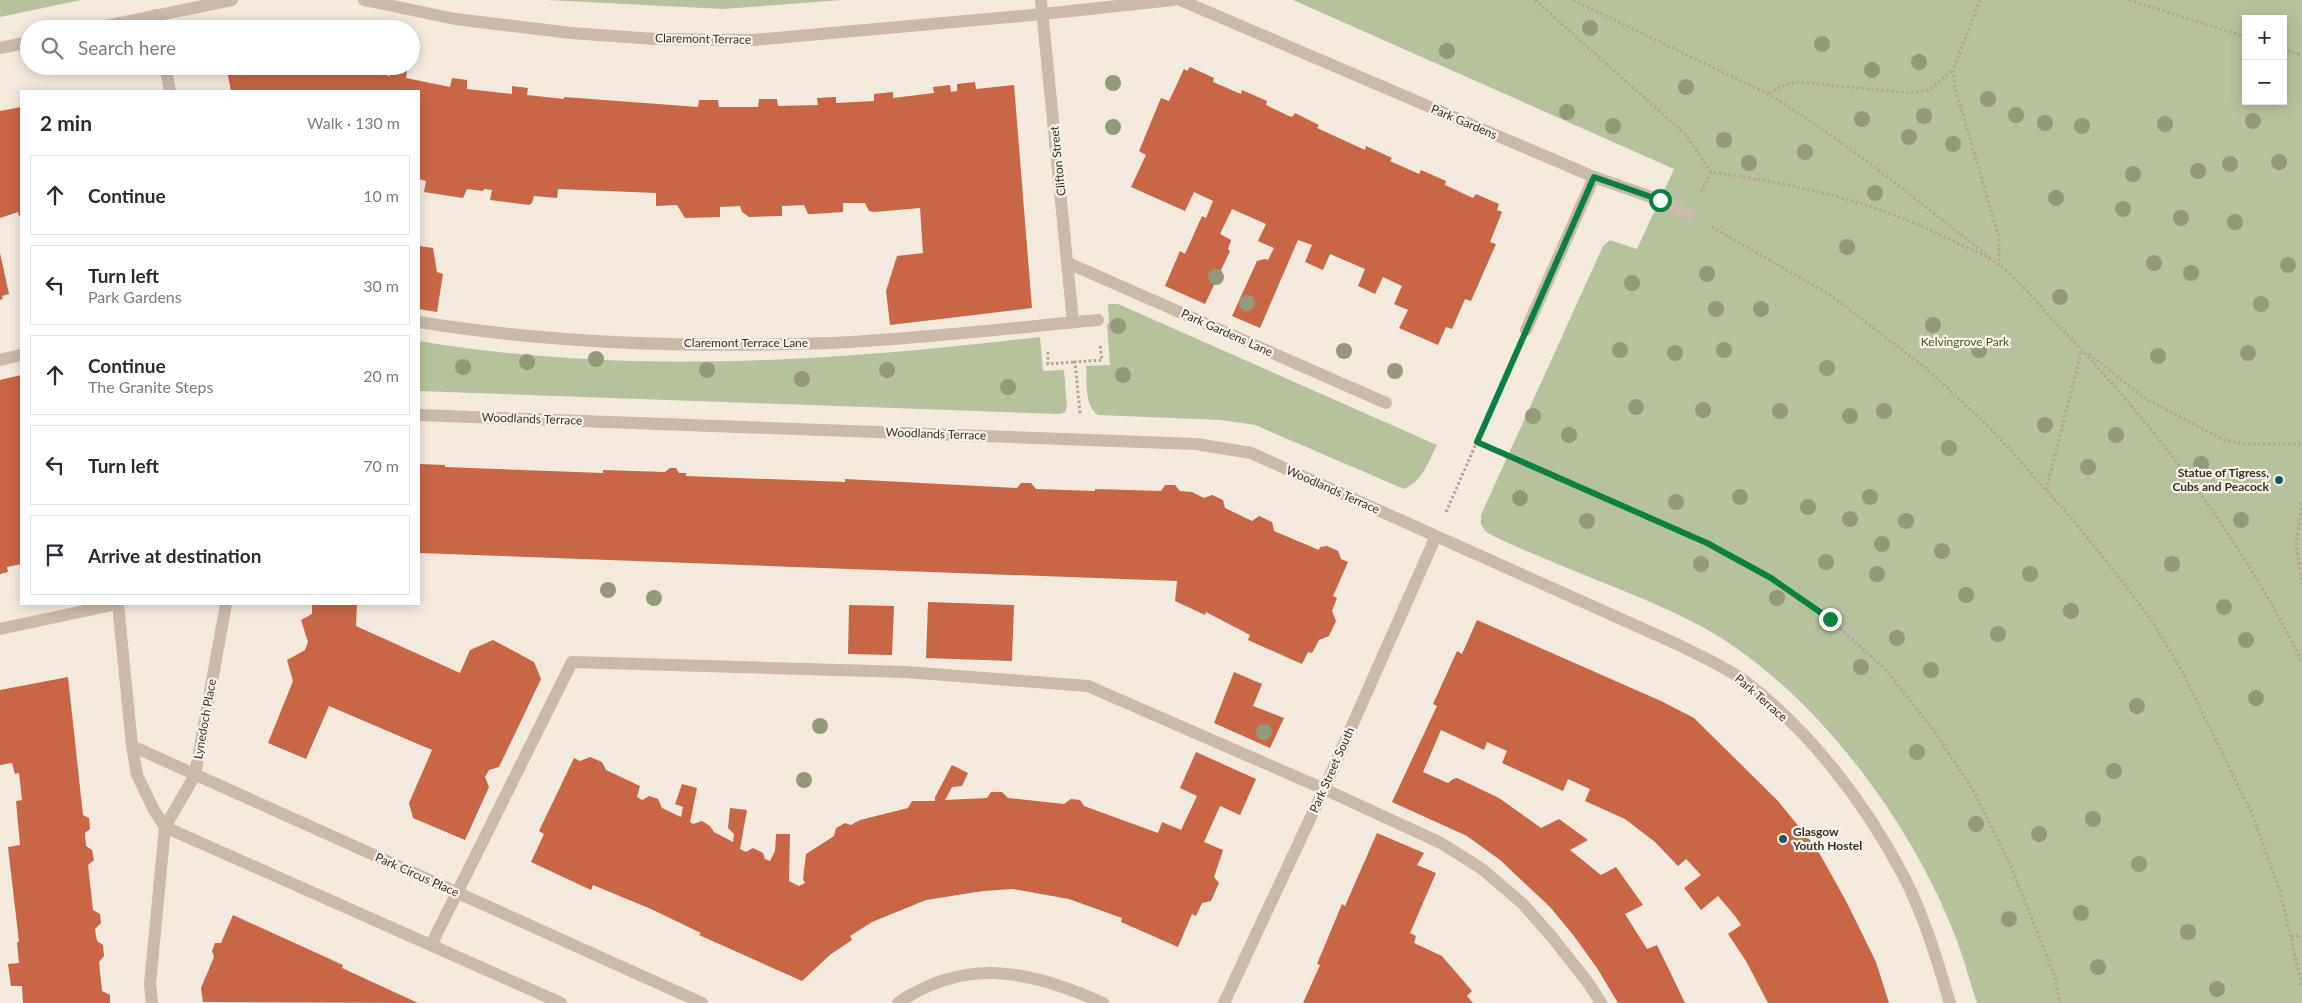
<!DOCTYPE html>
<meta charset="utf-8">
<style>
body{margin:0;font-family:Lato,sans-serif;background:#f2f2f3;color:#2b2b33}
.controls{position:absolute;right:15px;top:15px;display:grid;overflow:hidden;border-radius:0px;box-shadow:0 2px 12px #0003}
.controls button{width:45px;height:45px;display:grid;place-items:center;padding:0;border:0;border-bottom:1px solid #e1e1e2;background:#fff;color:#2b2b33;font:25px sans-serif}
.stop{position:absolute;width:15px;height:15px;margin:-11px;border:4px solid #0b8043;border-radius:50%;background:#fff}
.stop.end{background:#0b8043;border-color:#fff;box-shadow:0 1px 5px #0008}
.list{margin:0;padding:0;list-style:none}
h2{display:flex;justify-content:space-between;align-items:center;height:65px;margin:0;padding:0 20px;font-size:21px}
h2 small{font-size:16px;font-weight:400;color:#7c7c81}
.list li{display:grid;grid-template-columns:32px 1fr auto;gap:15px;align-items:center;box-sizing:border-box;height:80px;margin:0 10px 10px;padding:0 10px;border:1px solid #e1e1e2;border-radius:0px}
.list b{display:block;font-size:19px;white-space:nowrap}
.list p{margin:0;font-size:16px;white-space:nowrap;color:#7c7c81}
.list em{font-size:16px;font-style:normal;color:#7c7c81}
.icon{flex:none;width:28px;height:28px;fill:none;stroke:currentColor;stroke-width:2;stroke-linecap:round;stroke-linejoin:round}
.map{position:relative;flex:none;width:2302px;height:1003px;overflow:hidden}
.search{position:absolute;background:#fff;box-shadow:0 2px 12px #0003;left:20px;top:20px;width:400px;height:55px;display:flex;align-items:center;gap:12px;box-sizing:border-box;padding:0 18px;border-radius:28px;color:#7c7c81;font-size:19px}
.panel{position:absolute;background:#fff;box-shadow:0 2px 12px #0003;left:20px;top:90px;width:400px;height:515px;border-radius:0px}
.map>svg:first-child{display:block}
.green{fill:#b6c29d;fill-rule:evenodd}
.building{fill:#c86646}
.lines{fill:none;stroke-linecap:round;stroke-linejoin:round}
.path{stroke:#b7a393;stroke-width:3;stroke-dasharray:2.5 2.5;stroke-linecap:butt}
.minor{stroke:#cbb9a9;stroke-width:12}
.tree{fill:#94997c}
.route{stroke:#0b8043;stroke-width:6}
.poi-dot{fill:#1d575b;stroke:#faf3ea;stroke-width:2}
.labels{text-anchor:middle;stroke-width:4.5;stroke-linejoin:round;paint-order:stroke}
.street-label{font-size:12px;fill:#382e29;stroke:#faf3ea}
.park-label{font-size:12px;fill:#47572c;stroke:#faf3ea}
.poi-label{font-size:12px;font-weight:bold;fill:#382e29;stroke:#faf3ea;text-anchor:end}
</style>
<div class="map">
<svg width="2302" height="1003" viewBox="0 0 2302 1003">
<rect width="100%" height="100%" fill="#f3e9dd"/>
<path class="green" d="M0,0h81l-81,17z
M547,0h295l-119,9z
M1293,0h1009v1003h-325c-7,-21 -13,-44 -21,-65 -45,-118 -146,-254 -259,-314 -48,-25 -100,-43 -149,-64 -21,-9 -42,-17 -62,-28l-5,-8v-9l122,-269 7,-6 27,9 37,-80zM2246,19h37v82h-37z
M1108,304h10l319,141c-9,17 -14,36 -33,44l-149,-64 -34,-5 -123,-5c-14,-10 -11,-33 -12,-49l24,-1 -3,-41 2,-1z
M1040,337l3,34 21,-1 3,37 -2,5 -5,2 -641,-23v-50c206,35 415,20 621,-4z"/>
<path class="building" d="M226,66h121l43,10 2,-8 15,3 -1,7 44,9 2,-9 15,2v9l45,5v-8l16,2 -1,7 37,4v-2l134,10 1,-7h19l1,7h39l1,-8h18l1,7 40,-1 -1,-7 19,-1v6l38,-2v-7l19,-2v6l41,-5 -1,-6 17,-2 1,7 6,-1v-7l18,-2 1,7 38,-4 18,223 -142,17 -4,-34 11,-35 26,-3 -3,-45 -46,4 -5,-1 -4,-8h-22v9l-30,2h-5l-4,-9 -22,1v10l-33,1 -7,-5 -2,-6 -20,1v10l-35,1 -8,-13 -21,1v-13l-98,-4 -1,9 -23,-2 -2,7 -3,2 -39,-5 2,-10 -8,-1 -1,2 -16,-2 -4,9 -39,-6 2,-11 -7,-2v-88h-188z
M1190,67l24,11 -1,4 28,12 1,-4 25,11 -1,4 23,11 3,1 3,-4 24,12 -2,3 48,22 1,-4 26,12 -2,3 29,13 2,-4 25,11 -1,4 28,13 3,-4 23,10 -2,6 5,2 -12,30 6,2 -25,57 -6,-2 -13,30 -6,-2 -8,18 -39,-17 9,-18 -14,-6 8,-18 -19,-9 -8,17 -17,-8 7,-17 -35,-15 -7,16 -18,-8 7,-17 -14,-5 -38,88 -28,-12 25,-55 8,-2 3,1 6,-12 -16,-7 8,-17 -34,-15 -12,25 11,6 -3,9 2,2 -25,53 -40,-18 15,-35 5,3 17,-38 4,2 7,-17 -19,-9 -9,19 -54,-24 15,-32 -7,-4 22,-53 8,3 15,-32 3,2z
M21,107v109h-2l-1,-4 -18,6v-107z
M419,246l14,2 4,24 6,2 -6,38 -18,-3z
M0,253l9,41 -7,2 1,3 -3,1z
M21,375v189l-14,3 1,5 -8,2v-194z
M419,464l26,1v2l158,6v-3l62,2 5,-4h6l3,5h7v3l159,6v-3l172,9 4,-5h10l5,6 59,2v-2l66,2 4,-6h10l5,6 12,1 12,6 8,-3 11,5 2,8 27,13 7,-5 13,6 2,9 45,19 1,-3 7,-1 11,5 3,8 7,3 -15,34 4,2 -5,13 4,10 -7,15 -10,4 -7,13 -4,-1 -6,12 -54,-24 2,-5 -44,-23 -1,3 -30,-14 2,-20 -758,-28z
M928,602l86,3 -2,56 -86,-3z
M312,604h45l-1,22 104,47 10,-23 23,-10 41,22 7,17 -42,88 -10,3 -4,7 4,10 -24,53 -52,-22 -4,-15 23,-53 -103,-44 -23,53 -38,-16 25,-62 -6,-21 18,-10 3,-8 -7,-22 11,-6z
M849,605l45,1 -2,49 -44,-1z
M1477,620l184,81 33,17 84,83 39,48 29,52 30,61 13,41h-121l-22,-42 -18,-27 13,-9 -6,-9 -17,-20 -17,14 -17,-22 17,-13 -15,-16 -8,7 -23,-24 -30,-23 -40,-18 5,-12 -22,-10 -5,12 -61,-28 5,-12 -20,-9 -3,8 -43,-20 -18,42 25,11 5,-4 4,-1 42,20 42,30 18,-9 29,21 -18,10 31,25 15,-8 27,38 -18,9 22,35 10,-4 28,58h-67l-21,-35 -23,-32 -24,-29 -50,-47 -33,-24 -75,-34 45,-96 -4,-2 24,-53 5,3z
M1234,672l28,12 -9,22 31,12 -14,30 -56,-25z
M68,677l15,138 6,3 1,11 -5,4 1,13 6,4 2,10 -6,5 5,45 7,4 1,9 -6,6 2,12 6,4 1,11 -5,6 3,29 8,4v8h-87l-1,-17h-11l-3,-22 11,-1 -2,-21h2l-11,-95 12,-2 -4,-44 6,-1 -3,-27 -4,1 -3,-11 -12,2v-75z
M1196,752l60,27 -16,36 -20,-9 -16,36 19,8 -9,27 5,6 -8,18 -9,2 -6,13 -4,-2 -14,33 -57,-25 1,-4 -53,-19 -56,-10 -30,2 -57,9 -54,22 -22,14 2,4 -21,14 -29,27 -103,-46 2,-2 -50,-24 -58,-24 -2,5 -60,-28 13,-28 -5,-3 35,-73 6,3 10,-4 12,5 4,8 34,16 -3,11 5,3 7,-4 9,3 4,9 19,9 2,-10 -8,-3 7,-20 15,4 -7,34 3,2 9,-3 8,5 4,6 19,10 1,-8 -6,-6 2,-20 17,2 -7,39 6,3 7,-4 10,5 2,6 5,2 5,-10 1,-17h14l-1,47 10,5 6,-3 -2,-4 3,-25 28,-18 2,-8 9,-5 6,2 9,-5 48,-12 4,-7h23v-4l17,-32 16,8 -6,13 -10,1 -7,13 42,-2 4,-6h11l6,6 56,6 7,-5 9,1 4,6 74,27 4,-11 19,8 16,-34 -17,-8z
M1377,833l47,20 -7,12 19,8 -26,60 6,3 -2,7 28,13 30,35 -5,5 6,7h-170l17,-38 -3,-1 25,-60 3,2z
M233,915l110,50 -1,3 76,35 -215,-1 -2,-14 13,-31 -2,-6 3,-8h6z"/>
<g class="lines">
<path class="path" d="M1535,0l151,135 25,37
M1573,0l195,94c79,48 151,108 224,165
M1980,0l-27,70 2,18 44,149v27
M2129,0l117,37
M2283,49l19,6
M1769,93l18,-9 12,-2 111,11 19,-3 24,-20
M1701,192l10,-20c89,13 164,29 244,70 14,7 31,13 43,22 20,15 40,40 57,58 95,97 188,218 247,340
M1712,227l117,67 98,75 67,63 79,88 49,61 29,39 29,47 72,147 28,77 22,96
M1048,352v12l27,-2
M2089,354l57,45 78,41 20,4h58
M1080,413l-5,-51 27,-2 -2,-14
M1477,442l230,101 64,35 59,41 57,52 47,60 39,59 37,74 45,113 5,26
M2046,490l36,-141
M2302,503l-6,42 6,39
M1446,512l70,-159
M2291,937l11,-2"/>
<path class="minor" d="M364,0l91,19 116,14 84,6 99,1 289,-26 130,-14
M1041,0l32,322
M1180,0l414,177 -68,153
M155,15l3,14
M91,29l141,-29
M0,48l29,-6
M165,66l5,25
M1594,177l66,23 29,15
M1068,263l318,140
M419,322c135,22 274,26 411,21 90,-4 179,-15 268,-23
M0,360l21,-5
M419,415l777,29 55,9 428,192c23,12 47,22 67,37 65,50 119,121 157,193 21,40 34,85 47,128
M118,604l14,142 5,29 17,35 11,17
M0,629l117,-25
M132,746l570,257
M165,827l396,176
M431,945l141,-283 334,10 182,14 236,103 117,54 41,26 41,35 29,33 37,47 12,19
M152,1003l-2,-19 15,-157 30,-52 31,-171
M898,1003c69,-47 134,-32 205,0
M1224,1003l100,-214 112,-253"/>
</g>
<g class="tree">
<circle cx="1590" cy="28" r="8"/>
<circle cx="1822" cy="44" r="8"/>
<circle cx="1447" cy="51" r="8"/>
<circle cx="1919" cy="62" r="8"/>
<circle cx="1872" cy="70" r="8"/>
<circle cx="1113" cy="83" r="8"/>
<circle cx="1686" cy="87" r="8"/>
<circle cx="1988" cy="99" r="8"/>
<circle cx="1567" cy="112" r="8"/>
<circle cx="2016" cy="115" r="8"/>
<circle cx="1924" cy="116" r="8"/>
<circle cx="1862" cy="119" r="8"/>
<circle cx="2253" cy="121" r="8"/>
<circle cx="2045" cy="123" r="8"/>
<circle cx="2165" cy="124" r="8"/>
<circle cx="1613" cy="126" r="8"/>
<circle cx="2082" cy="126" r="8"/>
<circle cx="1113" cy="127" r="8"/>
<circle cx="1909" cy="137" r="8"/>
<circle cx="1724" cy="140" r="8"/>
<circle cx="1953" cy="144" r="8"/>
<circle cx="1805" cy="152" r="8"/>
<circle cx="2279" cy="162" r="8"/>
<circle cx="1749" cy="163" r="8"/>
<circle cx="2230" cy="164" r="8"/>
<circle cx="2198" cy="171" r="8"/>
<circle cx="2133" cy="174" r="8"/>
<circle cx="1875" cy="193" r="8"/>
<circle cx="2056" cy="198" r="8"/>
<circle cx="2123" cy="209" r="8"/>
<circle cx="2181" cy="218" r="8"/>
<circle cx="2235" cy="222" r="8"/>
<circle cx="1847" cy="247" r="8"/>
<circle cx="2154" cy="263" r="8"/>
<circle cx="2288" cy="265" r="8"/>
<circle cx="2191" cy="273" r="8"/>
<circle cx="1707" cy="274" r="8"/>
<circle cx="1216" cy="277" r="8"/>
<circle cx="1632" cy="283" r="8"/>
<circle cx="2060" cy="297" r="8"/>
<circle cx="1247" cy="303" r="8"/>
<circle cx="2261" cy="304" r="8"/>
<circle cx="1716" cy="309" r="8"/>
<circle cx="1761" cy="309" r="8"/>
<circle cx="1933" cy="325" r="8"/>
<circle cx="1118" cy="326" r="8"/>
<circle cx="1620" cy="350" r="8"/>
<circle cx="1724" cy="350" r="8"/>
<circle cx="1979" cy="350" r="8"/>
<circle cx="1344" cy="351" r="8"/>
<circle cx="1675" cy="353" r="8"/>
<circle cx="2248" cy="353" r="8"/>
<circle cx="2158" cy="356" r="8"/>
<circle cx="596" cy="359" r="8"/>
<circle cx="527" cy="362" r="8"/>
<circle cx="463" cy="367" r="8"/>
<circle cx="1827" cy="368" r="8"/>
<circle cx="707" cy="370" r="8"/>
<circle cx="887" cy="370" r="8"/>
<circle cx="1395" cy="371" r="8"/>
<circle cx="1123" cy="375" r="8"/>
<circle cx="802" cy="379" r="8"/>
<circle cx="1008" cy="387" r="8"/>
<circle cx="1636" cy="407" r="8"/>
<circle cx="1703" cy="410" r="8"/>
<circle cx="1780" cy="411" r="8"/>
<circle cx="1884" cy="411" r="8"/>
<circle cx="1533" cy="416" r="8"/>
<circle cx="1850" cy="416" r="8"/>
<circle cx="2045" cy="425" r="8"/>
<circle cx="1569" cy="435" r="8"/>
<circle cx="2116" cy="435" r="8"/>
<circle cx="1949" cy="448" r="8"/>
<circle cx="2201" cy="464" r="8"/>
<circle cx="2088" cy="467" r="8"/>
<circle cx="1740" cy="497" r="8"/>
<circle cx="1870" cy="497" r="8"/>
<circle cx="1520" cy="498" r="8"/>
<circle cx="1676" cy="502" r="8"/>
<circle cx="1808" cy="507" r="8"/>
<circle cx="1850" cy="519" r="8"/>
<circle cx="2241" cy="520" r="8"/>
<circle cx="1587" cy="521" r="8"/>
<circle cx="1906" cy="521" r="8"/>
<circle cx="1882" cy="544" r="8"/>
<circle cx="1942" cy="551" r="8"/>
<circle cx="1826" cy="562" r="8"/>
<circle cx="1701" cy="564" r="8"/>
<circle cx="2172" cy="564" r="8"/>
<circle cx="1877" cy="574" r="8"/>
<circle cx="2030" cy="574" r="8"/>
<circle cx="608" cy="590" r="8"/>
<circle cx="1966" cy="595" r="8"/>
<circle cx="654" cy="598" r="8"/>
<circle cx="1777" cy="598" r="8"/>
<circle cx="2224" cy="607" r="8"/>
<circle cx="2071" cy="611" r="8"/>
<circle cx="1998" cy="634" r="8"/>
<circle cx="1897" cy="638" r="8"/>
<circle cx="2246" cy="640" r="8"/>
<circle cx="1861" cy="667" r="8"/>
<circle cx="1931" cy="670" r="8"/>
<circle cx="2256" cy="698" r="8"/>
<circle cx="2137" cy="706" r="8"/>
<circle cx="820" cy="726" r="8"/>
<circle cx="1264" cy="732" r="8"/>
<circle cx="1917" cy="752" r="8"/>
<circle cx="2114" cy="771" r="8"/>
<circle cx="804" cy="780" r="8"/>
<circle cx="2093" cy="819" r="8"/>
<circle cx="1976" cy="824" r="8"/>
<circle cx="2039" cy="834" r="8"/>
<circle cx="2139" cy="864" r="8"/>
<circle cx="2081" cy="913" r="8"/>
<circle cx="2009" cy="919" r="8"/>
<circle cx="2188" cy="932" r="8"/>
<circle cx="2098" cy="967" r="8"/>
<circle cx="2217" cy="989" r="8"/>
</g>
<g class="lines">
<path class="route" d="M1660,200l-66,-23 -117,265 230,101 64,35 59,41"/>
</g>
<g class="poi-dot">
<circle cx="2279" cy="480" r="5"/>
<circle cx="1783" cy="839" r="5"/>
</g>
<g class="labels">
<g class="street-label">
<text transform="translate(703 39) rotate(1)" y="4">Claremont Terrace</text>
<text transform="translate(1464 122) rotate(23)" y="4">Park Gardens</text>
<text transform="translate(1058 161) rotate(-96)" y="4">Clifton Street</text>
<text transform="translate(1227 333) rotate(24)" y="4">Park Gardens Lane</text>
<text x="746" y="347">Claremont Terrace Lane</text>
<text transform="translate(532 419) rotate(2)" y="4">Woodlands Terrace</text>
<text transform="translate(936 434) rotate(2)" y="4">Woodlands Terrace</text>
<text transform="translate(1333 490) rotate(24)" y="4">Woodlands Terrace</text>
<text transform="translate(1761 698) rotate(41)" y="4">Park Terrace</text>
<text transform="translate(205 719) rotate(-80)" y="4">Lynedoch Place</text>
<text transform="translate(1332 770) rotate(-66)" y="4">Park Street South</text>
<text transform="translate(417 875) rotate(24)" y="4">Park Circus Place</text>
</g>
<g class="park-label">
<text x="1965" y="346">Kelvingrove Park</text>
</g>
<g class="poi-label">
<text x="2269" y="477">Statue of Tigress,<tspan x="2269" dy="14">Cubs and Peacock</tspan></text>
<text x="1793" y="836" text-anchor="start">Glasgow<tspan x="1793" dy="14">Youth Hostel</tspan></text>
</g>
</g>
</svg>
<div class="controls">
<button>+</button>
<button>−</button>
</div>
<div class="stop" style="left:1660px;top:200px"></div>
<div class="stop end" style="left:1830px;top:619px"></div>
<div class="search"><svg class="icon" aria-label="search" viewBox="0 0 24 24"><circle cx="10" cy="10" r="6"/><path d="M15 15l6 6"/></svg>Search here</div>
<section class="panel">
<h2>2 min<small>Walk · 130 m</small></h2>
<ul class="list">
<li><svg class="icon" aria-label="ahead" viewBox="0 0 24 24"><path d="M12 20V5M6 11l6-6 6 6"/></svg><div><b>Continue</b></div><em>10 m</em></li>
<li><svg class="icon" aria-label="left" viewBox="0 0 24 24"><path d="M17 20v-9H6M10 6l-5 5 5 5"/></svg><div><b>Turn left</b><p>Park Gardens</p></div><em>30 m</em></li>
<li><svg class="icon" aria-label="ahead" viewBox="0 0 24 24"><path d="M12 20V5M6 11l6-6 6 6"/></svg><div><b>Continue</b><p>The Granite Steps</p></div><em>20 m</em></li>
<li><svg class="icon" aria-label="left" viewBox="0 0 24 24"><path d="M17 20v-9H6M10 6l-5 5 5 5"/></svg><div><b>Turn left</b></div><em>70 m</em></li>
<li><svg class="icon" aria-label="arrive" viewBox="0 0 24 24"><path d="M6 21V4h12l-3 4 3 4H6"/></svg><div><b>Arrive at destination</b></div></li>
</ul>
</section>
</div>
